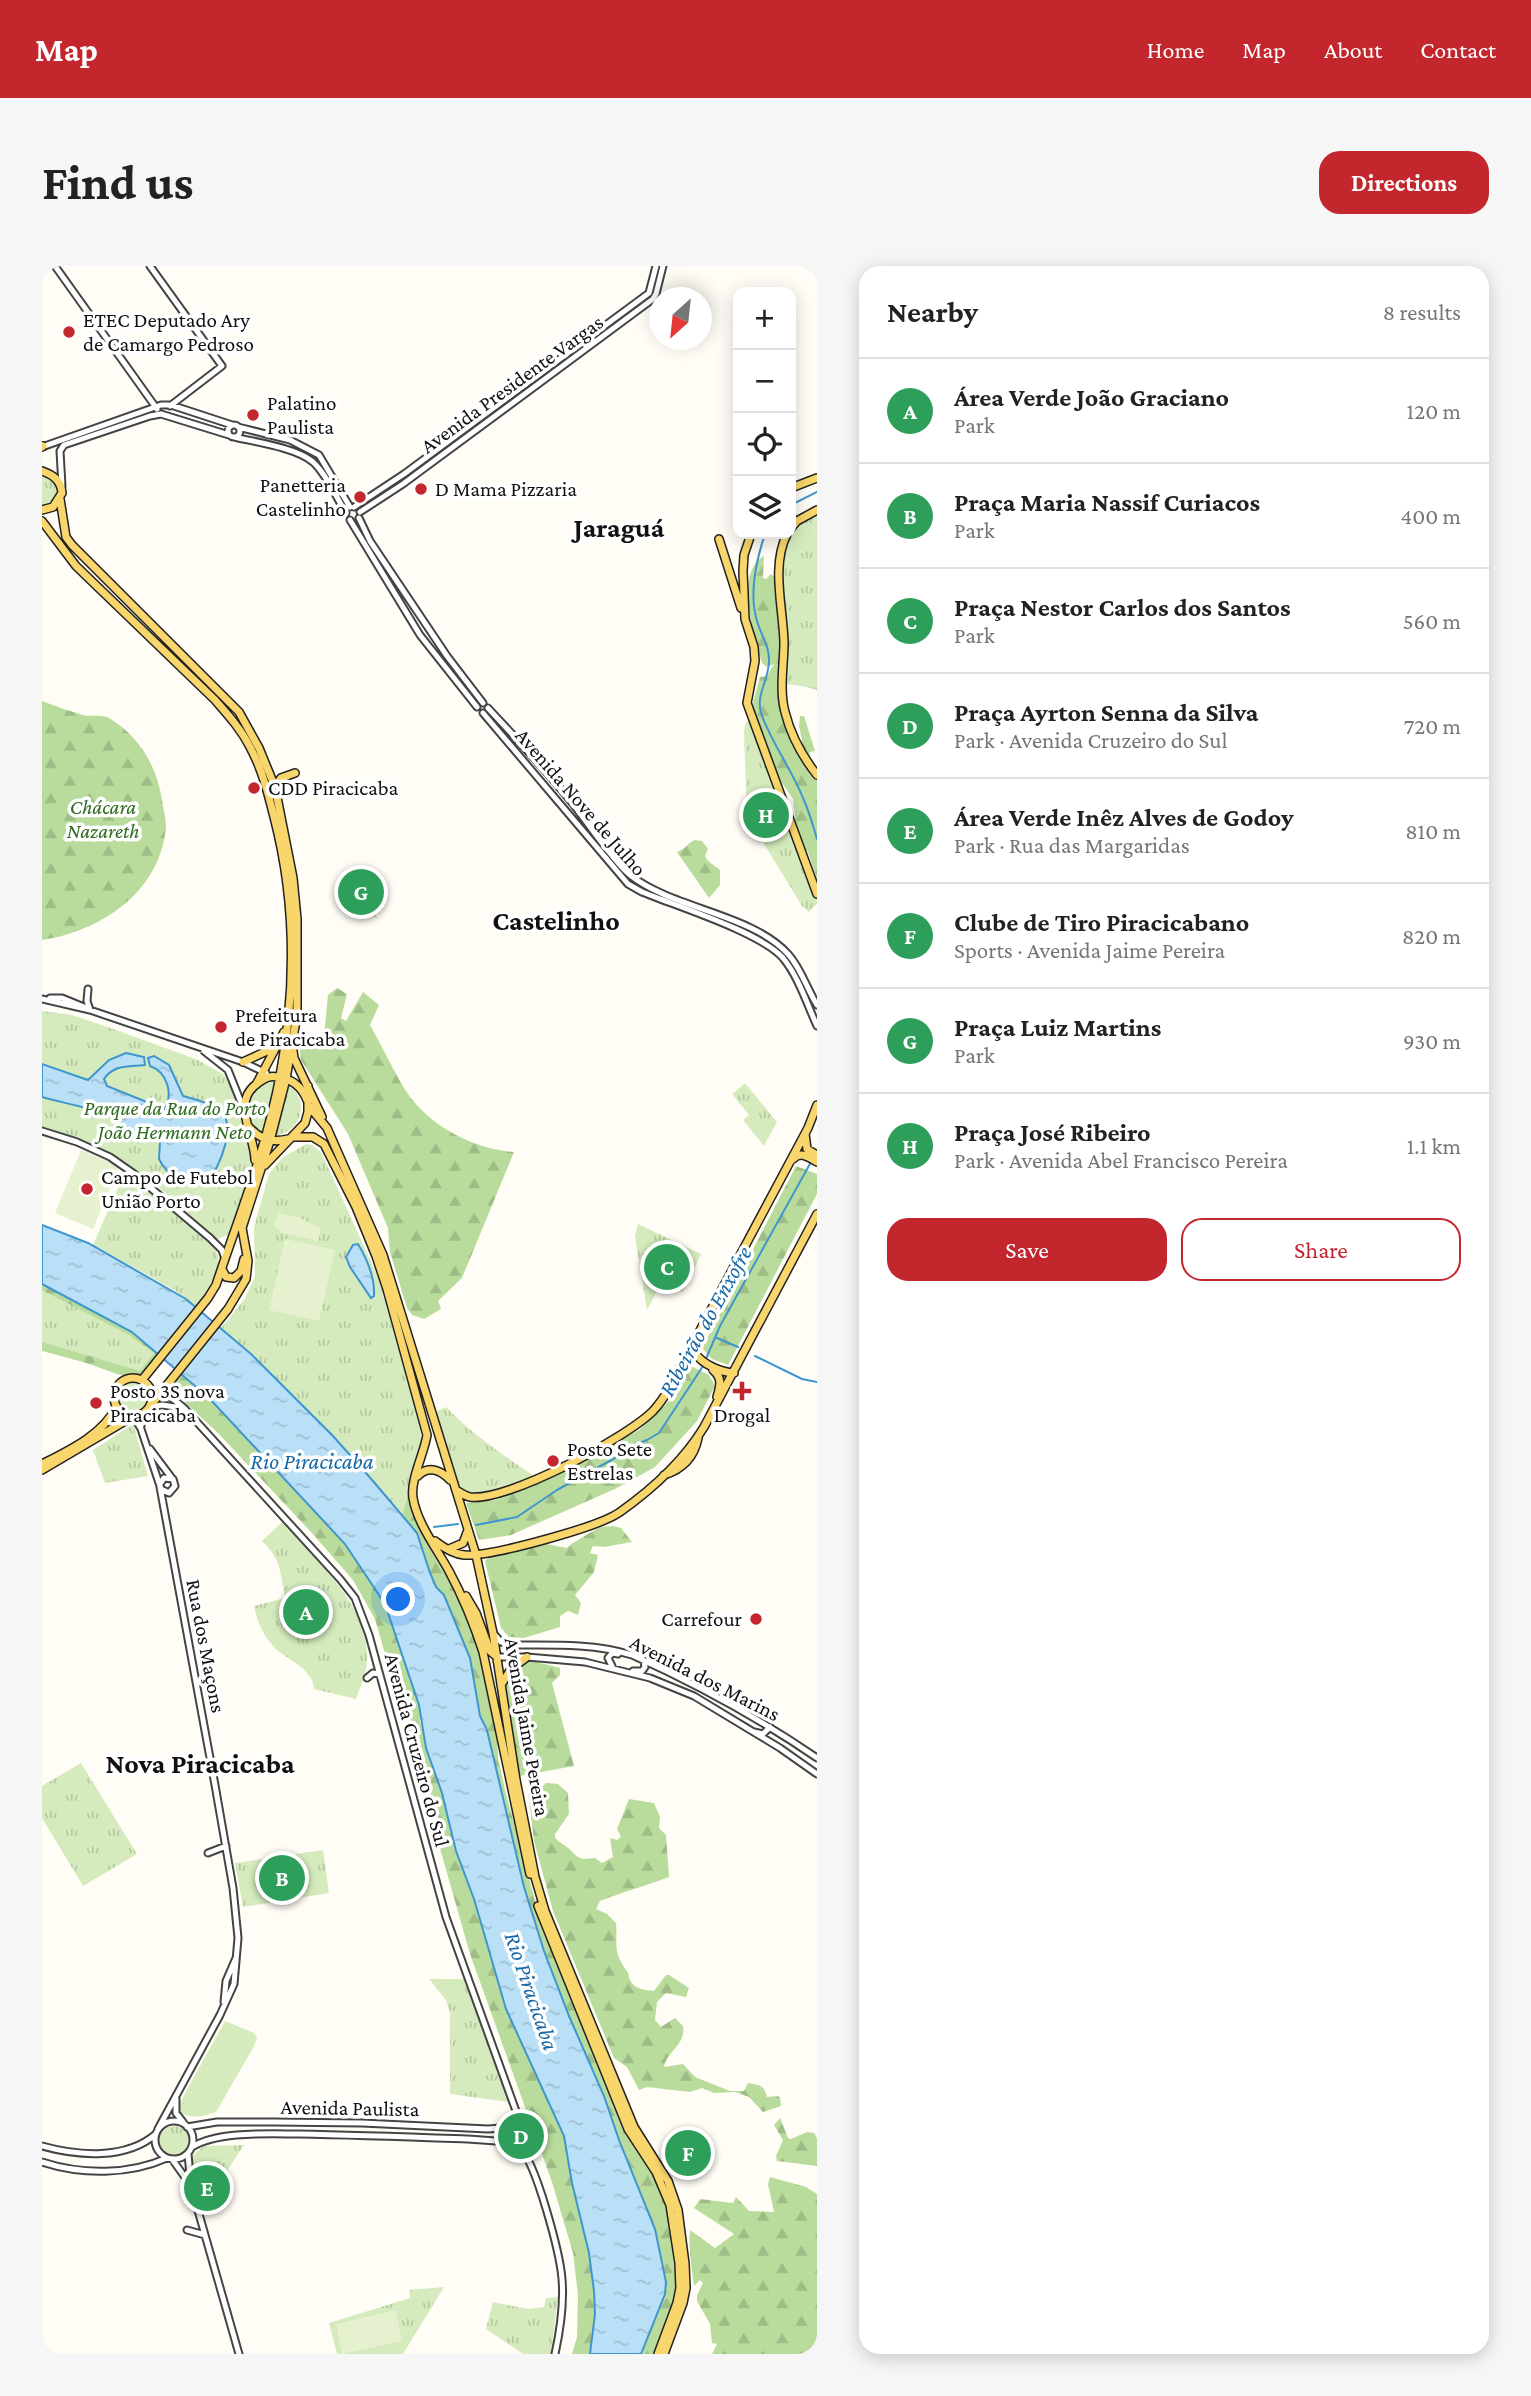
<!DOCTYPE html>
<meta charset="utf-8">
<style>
body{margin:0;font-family:"Crimson Pro",serif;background:#f6f6f6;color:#222}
.controls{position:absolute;right:21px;top:21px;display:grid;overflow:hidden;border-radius:14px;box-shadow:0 4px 18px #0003}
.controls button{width:63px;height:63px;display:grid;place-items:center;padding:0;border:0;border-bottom:2px solid #e0e0e0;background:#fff;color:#222;font:35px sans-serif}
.compass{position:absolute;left:607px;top:21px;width:63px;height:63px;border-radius:50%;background:#fff;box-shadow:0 4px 18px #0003;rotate:207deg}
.you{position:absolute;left:357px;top:1334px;width:24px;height:24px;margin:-18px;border:5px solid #fff;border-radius:50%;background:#1a73e8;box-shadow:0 0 0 10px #1a73e833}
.badge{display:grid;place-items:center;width:46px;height:46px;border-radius:50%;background:#c4262e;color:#fff;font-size:23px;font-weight:700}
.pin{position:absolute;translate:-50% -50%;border:4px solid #fff;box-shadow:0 2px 7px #0006}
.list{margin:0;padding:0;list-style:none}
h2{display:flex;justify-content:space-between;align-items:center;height:91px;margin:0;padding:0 28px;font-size:30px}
h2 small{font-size:23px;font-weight:400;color:#767676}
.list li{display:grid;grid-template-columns:46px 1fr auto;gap:21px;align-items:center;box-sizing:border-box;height:105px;padding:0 28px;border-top:2px solid #e0e0e0}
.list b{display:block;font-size:26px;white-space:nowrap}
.list p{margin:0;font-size:23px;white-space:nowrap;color:#767676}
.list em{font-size:23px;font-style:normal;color:#767676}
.actions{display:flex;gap:14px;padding:21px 28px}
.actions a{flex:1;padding:16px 0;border:2px solid #c4262e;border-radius:21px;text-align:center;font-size:24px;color:#c4262e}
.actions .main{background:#c4262e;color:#fff}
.icon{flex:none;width:38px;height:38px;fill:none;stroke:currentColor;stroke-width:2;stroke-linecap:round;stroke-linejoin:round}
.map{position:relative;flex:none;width:775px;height:2088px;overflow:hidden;border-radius:21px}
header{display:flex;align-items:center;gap:42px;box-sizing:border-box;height:98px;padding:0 35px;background:#c4262e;color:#fff}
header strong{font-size:33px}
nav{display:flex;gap:38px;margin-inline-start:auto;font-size:24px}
.intro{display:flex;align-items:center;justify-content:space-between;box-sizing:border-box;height:168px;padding:0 42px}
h1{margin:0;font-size:49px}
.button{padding:18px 32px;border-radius:21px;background:#c4262e;color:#fff;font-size:24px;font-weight:700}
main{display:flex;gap:42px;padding:0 42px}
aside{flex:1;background:#fff;border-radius:21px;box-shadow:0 4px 18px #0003}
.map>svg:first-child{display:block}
.grass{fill:#d5ebbd}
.forest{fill:url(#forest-firs)}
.park{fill:url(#park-tufts)}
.pitch{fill:#e6f2cf}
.water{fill:url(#water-ripples);stroke:#3f96cf;stroke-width:2}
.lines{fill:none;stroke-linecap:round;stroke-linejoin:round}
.stream{stroke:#3f96cf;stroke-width:2}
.minor-casing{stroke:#444;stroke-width:9}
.major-casing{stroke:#222;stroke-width:10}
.minor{stroke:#fff;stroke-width:5}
.major{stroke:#f9d66b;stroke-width:7}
.poi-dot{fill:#c4262e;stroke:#fff;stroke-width:2.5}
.labels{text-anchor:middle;stroke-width:7;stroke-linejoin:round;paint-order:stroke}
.poi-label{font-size:21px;fill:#111;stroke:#fff;text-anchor:start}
.street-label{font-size:21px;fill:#111;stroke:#fff}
.park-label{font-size:21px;font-style:italic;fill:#2f6b1f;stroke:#fff}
.water-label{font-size:23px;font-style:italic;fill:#1768a6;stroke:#fff}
.district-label{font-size:28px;font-weight:bold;fill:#111;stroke:#fff}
</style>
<header>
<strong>Map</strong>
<nav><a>Home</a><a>Map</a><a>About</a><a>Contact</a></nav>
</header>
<div class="intro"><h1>Find us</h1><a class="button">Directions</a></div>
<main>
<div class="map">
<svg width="775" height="2088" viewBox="0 0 775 2088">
<defs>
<pattern id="forest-firs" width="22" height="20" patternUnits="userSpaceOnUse" patternTransform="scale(1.75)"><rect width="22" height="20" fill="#b9dc9c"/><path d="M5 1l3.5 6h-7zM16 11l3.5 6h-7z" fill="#9ebc85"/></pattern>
<pattern id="park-tufts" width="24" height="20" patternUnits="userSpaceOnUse" patternTransform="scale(1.75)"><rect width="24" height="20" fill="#d5ebbd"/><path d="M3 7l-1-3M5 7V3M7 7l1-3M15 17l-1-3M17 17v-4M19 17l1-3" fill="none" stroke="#b6c8a1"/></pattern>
<pattern id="water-ripples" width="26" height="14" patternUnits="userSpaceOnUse" patternTransform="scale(1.75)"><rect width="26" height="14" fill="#b9e0f7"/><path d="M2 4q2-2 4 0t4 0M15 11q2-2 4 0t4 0" fill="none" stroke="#9ebfd3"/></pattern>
</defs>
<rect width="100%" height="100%" fill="#fffdf5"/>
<path class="grass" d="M183,1755l29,12 3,5 -4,10 -37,64c-12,4 -25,8 -36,0v-7l4,-10z"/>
<path class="forest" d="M722,290l-1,22 3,1 5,-5 6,5 40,99v12l-17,-5 -10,-15h-5l-5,11 16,59 7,5 -4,-19 1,-10h4l11,35 -5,1 -2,14 9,6v108l-9,-28 -4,-4 -8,-23 -3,-26 -15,-22 -26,-71 8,-29 7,-1 7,-12 -7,3 -5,-4c-7,-25 -29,-90 2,-107z
M0,435c13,5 27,10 41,14 8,2 19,-1 26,3 30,18 48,48 53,82 1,8 4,18 4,26 -5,65 -64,105 -124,114z
M653,574l7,1 6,8 -3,7 3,5 12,9v15l-11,13 -32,-46c9,-3 11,-10 18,-12z
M295,722l10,6 -6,24 5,3 17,-29 16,13 -9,20c11,19 20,39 31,58 22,40 70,66 113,69l-52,126 -24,23 3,8 -17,10 -12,-4 -5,-7 -17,-56 -2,-24 -40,-94 -47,-74 -2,-15 2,-13 23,5 4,-42z
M754,900l21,8v20l-89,171 -16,-6 -10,-11z
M0,1018l90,48 28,22 -17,22c-18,3 -31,-4 -48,-10 -17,-6 -35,-10 -53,-15z
M647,1099l20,10 6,11 -18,35 -42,46 -38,21 -106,47 -32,5 -13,-37 30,-3 56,-22 87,-48 29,-28z
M140,1108l27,24 136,146 39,54 35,102 1,21 6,27 16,45 14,58 18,48 32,110 58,127 8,47 17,70 5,38 1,23 -5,40h-18l5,-17 1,-42 -5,-42 -21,-71 -82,-228 -95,-335 -22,-39 -42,-48 -93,-99 -43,-40 -3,-7z
M370,1211v23l58,119 11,34 16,74 1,31 8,36 33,121 87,216 28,44 14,31 9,83 -3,14 -19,51h-14l24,-60 1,-12 -11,-53 -36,-89 -15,-44 -35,-80 -25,-65 -20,-64 -37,-157 -7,-14 -10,-58 -26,-63 -8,-8 -16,-39 -3,-15 -15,-17z
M571,1260l8,2 11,14 -28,5 -11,-1 -3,7 8,2 -4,17 -19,23 6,8 -3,12 -10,-4 -8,5v11l-36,11 -15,-1 -8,-9 -16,-67 7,-6 49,-12 26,5c3,-4 29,-19 34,-21 4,-1 8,0 12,-1z
M487,1394l31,8v7l-8,8 22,83 -55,10 -14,-87 4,-13z
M504,1517l12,1 10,9 1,21 -14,20v4c3,3 6,5 9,7 15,10 9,16 31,13l7,5 11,-6 -3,-19 7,2 4,-3 -4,-8 12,-30 25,4 6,14 -1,11 7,7 3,42c-24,9 -46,15 -69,24l-4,8 11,5 9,9c2,23 -4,26 10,47 6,8 0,2 4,10 4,9 15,10 24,11l12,-16h3l20,13 -3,9 -20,-4 -9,9 -2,18 6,7 14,-9 8,8c3,19 -16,25 -19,41l19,-3 12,13 35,14h14l4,-8c12,2 16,2 19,14l11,-1 2,2 1,8 -18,6 -14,-15 -14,-5 -21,1 -12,-5 -12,4 -43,-5 -8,3 -12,-23 -13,-9 -61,-147 -19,-70 -6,-50 13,-3z
M738,1852l8,20 3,1 16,-7 7,1 3,5v28l-40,-5 -1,-5 7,-16 -9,-15z
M728,1911l36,10 11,7v160h-105l5,-10 -5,-1 -2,-19 -13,-23v-6l6,-12 -3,-3 -6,6c-2,-17 -6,-39 -4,-56l25,18 19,-14 -40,-26 6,-9 33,4 3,-6 13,14 25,1 -6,-28z"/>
<path class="park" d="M0,211l10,2 6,13 -7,13 -9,1z
M775,248v174l-31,-4c0,-16 1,-33 0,-49 -1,-26 -8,-67 1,-92 5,-14 17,-22 30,-29z
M708,454l67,180v4l-8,8 -7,-6 -55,-90 -3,-86 2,-8z
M313,603l22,49 -8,-3 -8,5z
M0,745l30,4 47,16 79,29 26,15 8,11 21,66v14l-8,35 -14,33 -14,5 -4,-2c-28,-25 -55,-53 -86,-74 -26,-17 -56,-26 -85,-34z
M205 842a27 27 0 1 1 54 0a27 27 0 1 1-54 0Z
M703,817l32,39 -13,24 -21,-26 6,-5 -17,-21z
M264,878l6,1 9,7 58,127 40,144 3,20 -20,73c-55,-67 -116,-131 -181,-188l23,-28 11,-23 -1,-50 15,-53 13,-16z
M84,903c19,17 87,66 92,87 3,14 -14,40 -22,51l-20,-16 -83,-46z
M596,958l63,30 -18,38 -20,-12 -16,30 -12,-74z
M0,1024l87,45 25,18 -14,18 -98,-29z
M76 1133a17 17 0 1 1 34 0a17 17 0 1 1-34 0Z
M404,1141c26,27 57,48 88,69 -21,8 -54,26 -75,11l-24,-75z
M91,1158l15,52 -43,7 -12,-33z
M240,1256c34,39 94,88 84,146 -1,10 -7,21 -10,31l-42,-10c-1,-20 -24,-28 -37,-39 -13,-12 -20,-28 -23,-44l31,-8c-5,-25 -3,-38 -23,-57z
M39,1497l56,91 -54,32 -41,-68v-32z
M281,1584l6,43 -86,14 -8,-44z
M387,1713h37l43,123 -59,-8v-81l-4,-13z
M469 1869a10 10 0 1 1 20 0a10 10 0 1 1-20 0Z
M116 1876a16 16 0 1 1 32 0a16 16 0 1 1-32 0Z
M202,1879l-39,59 -14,-33 1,-15 12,-10z
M402,2021l-41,67h-66l-8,-31 81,-25 -1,-8z
M516,2031l-7,57h-28l-37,-25 7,-27 35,7 16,-2 2,-9z"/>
<path class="pitch" d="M39,884l38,16 -26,63 -38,-16z
M237,947l21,5 21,10 -3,13 -38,-9 -6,-7z
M243,973l50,11 -16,71 -50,-11z
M354,2044l6,31 -60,13 -6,-30z"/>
<path class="water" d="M84,787l18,4 1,8c-15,2 -31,-1 -41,14l3,7 57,23c10,-15 3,-37 -14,-43l-2,-8 6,-2 15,9 14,31c11,3 27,7 36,13 19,14 1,58 -11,72 -20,7 -40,-3 -49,-22l1,-17 -7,-5h-8l-7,5c-3,-4 -4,-9 -9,-13 -20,-20 -61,-24 -87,-32v-33l46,16 21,-20z
M0,959l46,18 98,56 65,55 82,82 40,45 44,52 13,40 6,14 8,8 26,63 10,58 7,14 37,157 20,64 25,65 35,80 15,44 36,89 11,53 -1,12 -24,60h-51l5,-40 -1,-23 -5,-38 -17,-70 -8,-47 -58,-127 -32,-110 -18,-48 -14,-58 -16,-45 -7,-43 -34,-101 -40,-60 -136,-146 -77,-66 -90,-48z
M316,978c9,15 17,35 16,52l-3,2 -21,-31 -4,-10 7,-12z"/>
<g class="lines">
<path class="stream" d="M749,239l26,-13
M723,268c-9,27 -17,62 -7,90 4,13 11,21 11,35 1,21 -15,36 -7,57 11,29 30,54 41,82 6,13 10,27 14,41
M675,1072l21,9
M713,1090l47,23 15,3
M663,1095l15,-35 91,-164
M434,1259l41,-8 40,-27 58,-32 12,-10 20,-8 12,-7 44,-67
M392,1261l24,-3"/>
<defs>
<path id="minor" d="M13,0l102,143
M108,0l72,100 -52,40
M186 165a6 6 0 1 1 12 0a6 6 0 1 1-12 0Z
M196,161l52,13 29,15 31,52
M192,171c22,5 63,11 79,25 14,13 23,35 33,51
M0,181l119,-42h10l61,20
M20,220l-2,-35 4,-6 86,-29 11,-2 68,21
M312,241l50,-33 245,-181 7,-27
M318,246l43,-28 250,-185 3,-5 7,-28
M317,252l11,23 77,115 36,47
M308,254l70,115 57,72
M446,442c29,31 59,63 85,96 15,19 40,57 57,71 43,34 122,39 158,79 13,14 19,35 29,51
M441,447l145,171 14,8c34,14 118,40 141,66 15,18 24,46 34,68
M46,723l-1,12 3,9
M8,732h12l22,9
M0,733l48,11 153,52 23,11
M162,785l24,19 16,40
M0,865l35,11 33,15 23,16 77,65 12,12 3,9
M122,1125l21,18 155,170 15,19 14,37 77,282 70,194 10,13
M108,1141l12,-2 20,3
M92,1151l7,12 20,60 8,4 6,-7 -2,-7 -9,-1 -4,6
M99,1160l3,-12
M108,1183l21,28
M451,1367l8,9 9,3c40,0 84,-2 122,10 64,29 127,63 185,103
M455,1391h30l58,5 65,16 44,18 86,52 37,26
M570,1400l-4,-8 4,-5 6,1
M591,1405h9l3,-4 -1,-6
M325,1412l6,-5 6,1
M712,1466l9,2 7,-7
M166,1587l18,-7
M182,1736l2,-21 10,-23
M134,1833v14l7,9
M113 1874a19 19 0 1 1 38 0a19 19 0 1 1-38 0Z
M467 1869a12 12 0 1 1 24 0a12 12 0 1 1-24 0Z
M145,1861l30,-5h57l88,1 126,6 24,-2
M116,1863l62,-114 14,-31 4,-46 -5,-50 -18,-103 -55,-298
M0,1880c36,10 84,14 114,-12
M150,1881c26,-16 77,-13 107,-13 56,1 112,3 169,5l28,2 18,4
M477,1881c17,14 41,107 43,132 2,24 -2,52 -7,75
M146,1888l3,32 48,168
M130,1893l17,24
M0,1896c40,13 87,13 125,-4
M145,1964l18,5"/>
<path id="major" d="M0,181l1,-1
M0,205c11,4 19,9 20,22l-9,14 -11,3
M749,222l26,-10
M18,233l6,38 6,8 167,167 20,36 16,39 18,91 4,41v96l-11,64 -16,62 -28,87 6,33 -2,18 -18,30 -77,96
M0,255l34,45 139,134c13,15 26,29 35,47 12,22 18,46 24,70 22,84 22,173 6,259 -13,71 -41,140 -64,209l-8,13 -66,82
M749,262l6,-7 20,-11
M709,268l-7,21 -1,16 2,48 9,28 1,14 -8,42 70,191
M745,268c-16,32 -4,73 -3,108 0,22 -5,48 1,70 6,24 17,44 32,63
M677,273l22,69
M233,521l6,-9 14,-5
M251,785l1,7 28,59
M201,796l24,-11 5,-6
M215,817l27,-51
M266,839l19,23 56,127 93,300 17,78 23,147 19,97 10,34 89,216 34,54 10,29 7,54 1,24 -3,15 -19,51
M207,861c11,13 24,16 39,12
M763,868l2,15 10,6
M251,871h20l11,7 32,63 20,49 11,33 40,146c-3,19 -17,45 -14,63 4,25 24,51 36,73 14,26 25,53 34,81l47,222
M751,893c8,-8 15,-2 24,3
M213,894c0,-25 -25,-58 3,-77 7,-5 12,-8 20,-6 14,2 24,10 29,23
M223,899l40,-42 3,-11v-26
M180,1003l4,8 8,1 7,-7 3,-12
M655,1078l-2,9c8,12 26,19 39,20
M671,1104c10,8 7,17 4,27
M72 1131a19 19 0 1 1 38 0a19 19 0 1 1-38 0Z
M0,1198c26,-13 62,-30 74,-57
M0,1204l90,-53
M622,1209c19,-6 30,-17 34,-37
M376,1210c10,-11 23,-6 32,4
M414,1224c5,3 9,6 14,7 37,5 156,-59 183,-86 12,-13 20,-29 28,-45l127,-238 9,-23
M393,1275c9,7 18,13 29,14 26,2 135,-28 156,-43 31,-22 64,-52 84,-85l113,-213
M407,1283l14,-6 5,-13
M424,1330l10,17 14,38 6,5
M459,1419l10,-16 16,-12
M496,1640l90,223 28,43 14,33 9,58 1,25 -3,15 -19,51"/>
</defs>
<use href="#minor" class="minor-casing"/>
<use href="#major" class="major-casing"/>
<use href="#minor" class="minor"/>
<use href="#major" class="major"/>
</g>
<g class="poi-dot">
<circle cx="27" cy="66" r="7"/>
<circle cx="211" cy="149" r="7"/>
<circle cx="379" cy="223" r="7"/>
<circle cx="318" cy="231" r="7"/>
<circle cx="212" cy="522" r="7"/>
<circle cx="179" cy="761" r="7"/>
<circle cx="45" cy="923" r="7"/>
<path d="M696.5 1114.5h7v7h7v7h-7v7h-7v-7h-7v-7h7z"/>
<circle cx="54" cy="1137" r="7"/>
<circle cx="511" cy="1195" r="7"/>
<circle cx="714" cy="1353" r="7"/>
</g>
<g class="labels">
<g class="poi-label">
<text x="41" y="61">ETEC Deputado Ary<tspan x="41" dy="24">de Camargo Pedroso</tspan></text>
<text x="225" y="144">Palatino<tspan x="225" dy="24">Paulista</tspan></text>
<text x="304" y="226" text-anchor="end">Panetteria<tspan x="304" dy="24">Castelinho</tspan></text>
<text x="393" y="230">D Mama Pizzaria</text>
<text x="226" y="529">CDD Piracicaba</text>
<text x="193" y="756">Prefeitura<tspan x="193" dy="24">de Piracicaba</tspan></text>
<text x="59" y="918">Campo de Futebol<tspan x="59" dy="24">União Porto</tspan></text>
<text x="68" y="1132">Posto 3S nova<tspan x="68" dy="24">Piracicaba</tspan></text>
<text x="700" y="1156" text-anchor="middle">Drogal</text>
<text x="525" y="1190">Posto Sete<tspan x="525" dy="24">Estrelas</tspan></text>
<text x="700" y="1360" text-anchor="end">Carrefour</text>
</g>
<g class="street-label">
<text transform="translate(470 118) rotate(-36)" y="7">Avenida Presidente Vargas</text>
<text transform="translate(539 536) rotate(49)" y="7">Avenida Nove de Julho</text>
<text transform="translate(164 1380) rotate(79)" y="7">Rua dos Maçons</text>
<text transform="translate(663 1412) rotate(27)" y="7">Avenida dos Marins</text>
<text transform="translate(485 1461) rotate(80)" y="7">Avenida Jaime Pereira</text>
<text transform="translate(375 1484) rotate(75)" y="7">Avenida Cruzeiro do Sul</text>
<text transform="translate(308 1842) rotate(1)" y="7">Avenida Paulista</text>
</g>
<g class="park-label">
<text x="61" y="548">Chácara<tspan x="61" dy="24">Nazareth</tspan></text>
<text x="133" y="849">Parque da Rua do Porto<tspan x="133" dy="24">João Hermann Neto</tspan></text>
</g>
<g class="water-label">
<text transform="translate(663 1055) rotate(-61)" y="8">Ribeirão do Enxofre</text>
<text x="270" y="1203">Rio Piracicaba</text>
<text transform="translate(490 1725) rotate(71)" y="8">Rio Piracicaba</text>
</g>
<g class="district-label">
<text x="577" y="271">Jaraguá</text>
<text x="514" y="664">Castelinho</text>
<text x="158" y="1507">Nova Piracicaba</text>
</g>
</g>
</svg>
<div class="controls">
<button>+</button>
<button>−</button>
<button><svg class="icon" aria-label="locate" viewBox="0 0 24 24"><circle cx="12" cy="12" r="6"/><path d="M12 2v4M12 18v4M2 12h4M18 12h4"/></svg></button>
<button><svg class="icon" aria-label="layers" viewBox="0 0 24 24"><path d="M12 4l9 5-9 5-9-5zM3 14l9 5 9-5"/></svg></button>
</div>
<svg class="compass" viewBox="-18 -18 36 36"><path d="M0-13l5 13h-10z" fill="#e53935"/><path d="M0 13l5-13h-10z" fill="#767676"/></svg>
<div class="you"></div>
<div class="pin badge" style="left:264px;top:1346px;background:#2e9e5b">A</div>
<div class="pin badge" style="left:240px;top:1612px;background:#2e9e5b">B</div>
<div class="pin badge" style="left:625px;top:1001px;background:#2e9e5b">C</div>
<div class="pin badge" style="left:479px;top:1870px;background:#2e9e5b">D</div>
<div class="pin badge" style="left:165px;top:1922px;background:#2e9e5b">E</div>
<div class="pin badge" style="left:646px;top:1887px;background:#2e9e5b">F</div>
<div class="pin badge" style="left:319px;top:626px;background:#2e9e5b">G</div>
<div class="pin badge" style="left:724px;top:549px;background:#2e9e5b">H</div>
</div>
<aside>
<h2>Nearby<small>8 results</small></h2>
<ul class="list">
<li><span class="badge" style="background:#2e9e5b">A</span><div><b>Área Verde João Graciano</b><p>Park</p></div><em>120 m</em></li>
<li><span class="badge" style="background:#2e9e5b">B</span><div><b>Praça Maria Nassif Curiacos</b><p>Park</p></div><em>400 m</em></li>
<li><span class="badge" style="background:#2e9e5b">C</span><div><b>Praça Nestor Carlos dos Santos</b><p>Park</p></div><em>560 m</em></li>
<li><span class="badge" style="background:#2e9e5b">D</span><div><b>Praça Ayrton Senna da Silva</b><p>Park · Avenida Cruzeiro do Sul</p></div><em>720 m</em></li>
<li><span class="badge" style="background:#2e9e5b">E</span><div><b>Área Verde Inêz Alves de Godoy</b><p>Park · Rua das Margaridas</p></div><em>810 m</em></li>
<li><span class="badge" style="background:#2e9e5b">F</span><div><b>Clube de Tiro Piracicabano</b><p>Sports · Avenida Jaime Pereira</p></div><em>820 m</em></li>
<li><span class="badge" style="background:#2e9e5b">G</span><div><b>Praça Luiz Martins</b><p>Park</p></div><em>930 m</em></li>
<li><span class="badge" style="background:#2e9e5b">H</span><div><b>Praça José Ribeiro</b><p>Park · Avenida Abel Francisco Pereira</p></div><em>1.1 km</em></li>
</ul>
<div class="actions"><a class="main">Save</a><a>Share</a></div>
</aside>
</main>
